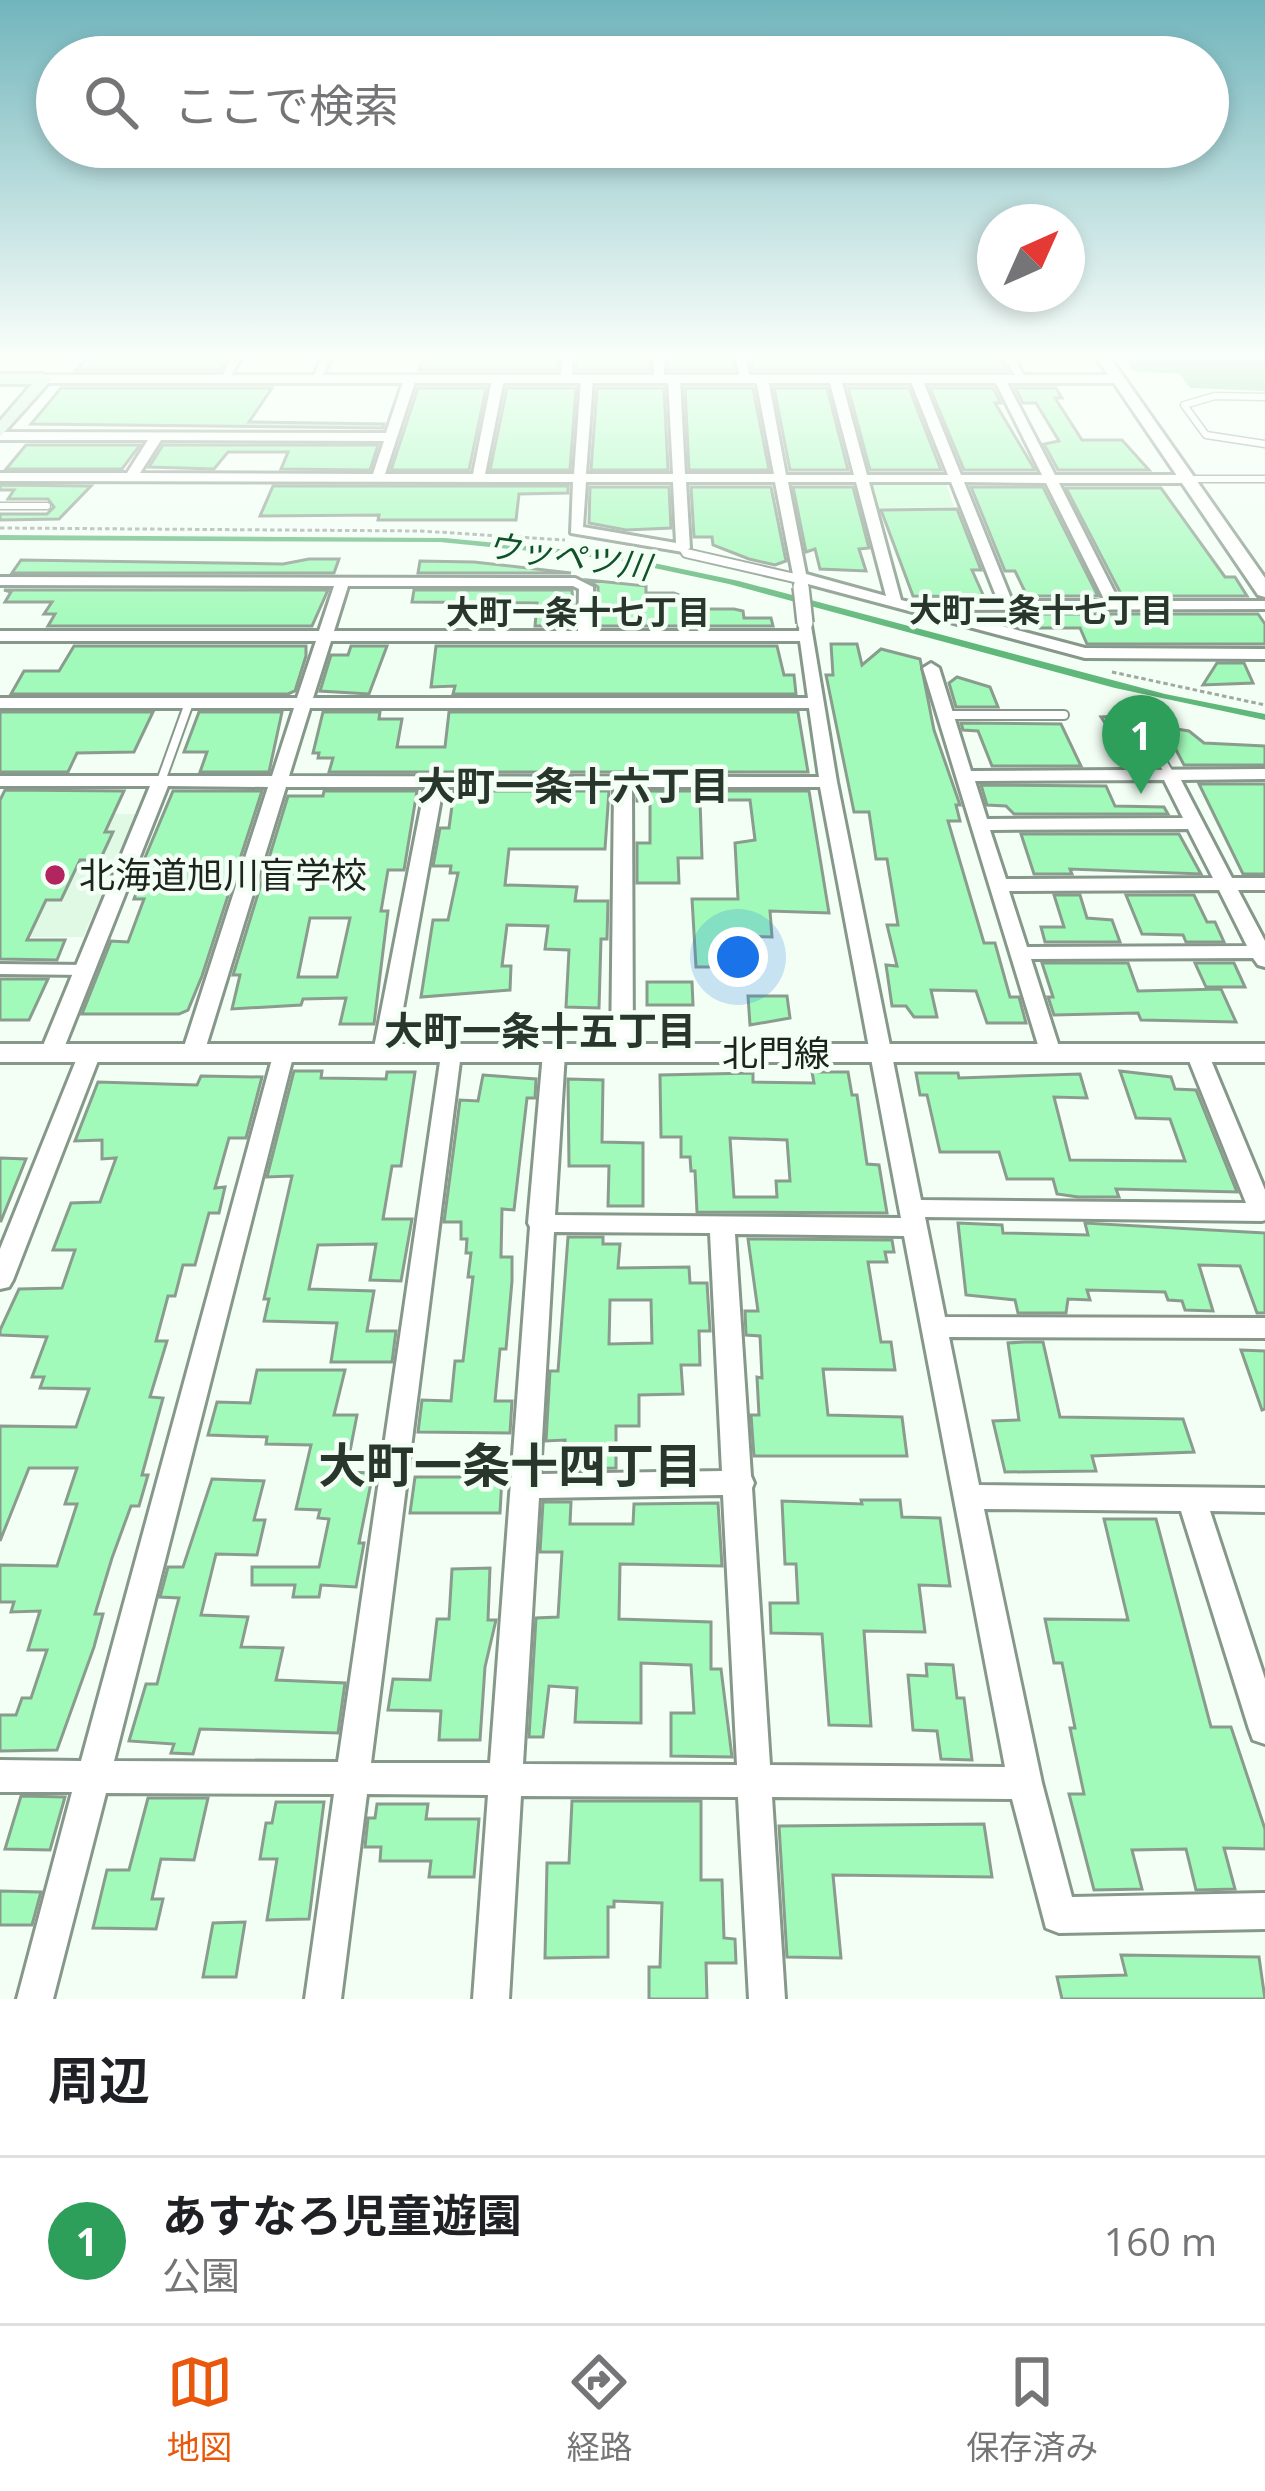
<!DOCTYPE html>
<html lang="ja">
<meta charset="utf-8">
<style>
body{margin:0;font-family:"Open Sans","Noto Sans JP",sans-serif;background:#f2f2f2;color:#202124}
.compass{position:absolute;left:977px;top:204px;width:108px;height:108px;border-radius:50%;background:#fff;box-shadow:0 6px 18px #0003;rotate:45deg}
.you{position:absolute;left:738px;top:957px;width:42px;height:42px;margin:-30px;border:9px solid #fff;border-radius:50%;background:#1a73e8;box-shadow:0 0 0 18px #1a73e833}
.badge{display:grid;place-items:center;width:78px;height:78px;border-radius:50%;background:#ea580c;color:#fff;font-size:39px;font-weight:700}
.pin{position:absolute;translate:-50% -99px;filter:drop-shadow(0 3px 6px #0008)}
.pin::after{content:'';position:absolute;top:63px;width:42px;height:36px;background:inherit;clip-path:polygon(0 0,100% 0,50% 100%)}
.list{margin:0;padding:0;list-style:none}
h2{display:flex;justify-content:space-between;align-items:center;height:156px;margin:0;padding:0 48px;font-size:51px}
h2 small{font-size:39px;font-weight:400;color:#757577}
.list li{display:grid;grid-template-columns:78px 1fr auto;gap:36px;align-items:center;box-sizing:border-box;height:168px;padding:0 48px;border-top:3px solid #e0e0e0}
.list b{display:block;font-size:45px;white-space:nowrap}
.list p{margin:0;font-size:39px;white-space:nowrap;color:#757577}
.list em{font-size:39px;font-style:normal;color:#757577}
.icon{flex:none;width:66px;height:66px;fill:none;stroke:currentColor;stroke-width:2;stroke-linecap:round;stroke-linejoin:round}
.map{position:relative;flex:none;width:1265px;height:1999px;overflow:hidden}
.search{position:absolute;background:#fff;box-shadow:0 6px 18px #0003;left:36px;right:36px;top:36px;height:132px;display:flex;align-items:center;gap:30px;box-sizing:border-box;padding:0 42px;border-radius:66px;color:#757577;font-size:45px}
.sheet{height:324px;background:#fff}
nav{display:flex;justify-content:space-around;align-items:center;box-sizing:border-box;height:168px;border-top:3px solid #e0e0e0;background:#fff;font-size:33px;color:#757577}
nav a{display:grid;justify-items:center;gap:6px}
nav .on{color:#ea580c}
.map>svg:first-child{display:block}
.built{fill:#e0f9e5}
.green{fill:#c8fdd4}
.forest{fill:#73cb8c}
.water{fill:#60b77a}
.building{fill:#a1fab9;stroke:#8a9c8e;stroke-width:3;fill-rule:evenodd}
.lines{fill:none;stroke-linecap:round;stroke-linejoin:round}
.service-far2-casing{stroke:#86988a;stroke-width:9}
.service-far1-casing{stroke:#86988a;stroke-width:12}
.service-casing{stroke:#86988a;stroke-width:16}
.minor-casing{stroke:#86988a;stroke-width:6}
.tertiary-casing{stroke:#86988a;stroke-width:6}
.secondary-casing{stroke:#86988a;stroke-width:6}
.path{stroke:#9fa9a1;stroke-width:3;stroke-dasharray:4.5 3;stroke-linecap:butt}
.service-far2{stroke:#fff;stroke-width:6}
.service-far1{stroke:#fff;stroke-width:8}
.service{stroke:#fff;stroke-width:10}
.minor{fill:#fff;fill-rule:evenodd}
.tertiary{fill:#fff;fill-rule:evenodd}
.secondary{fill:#c8efd6;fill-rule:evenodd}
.minor-bridge-casing{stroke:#86988a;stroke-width:20;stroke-linecap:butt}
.minor-bridge{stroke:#fff;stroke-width:15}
.poi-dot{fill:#b2255e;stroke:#f3fff5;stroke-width:4.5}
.labels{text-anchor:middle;stroke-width:9;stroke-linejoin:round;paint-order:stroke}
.far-water-label{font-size:33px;font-style:italic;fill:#0f5129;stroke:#f3fff5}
.far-neighbourhood-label{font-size:33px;font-weight:bold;fill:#28362b;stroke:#f3fff5}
.poi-label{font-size:36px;fill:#1d241e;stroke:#f3fff5;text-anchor:start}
.street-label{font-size:36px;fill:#1d241e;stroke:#f3fff5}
.neighbourhood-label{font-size:39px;font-weight:bold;fill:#28362b;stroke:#f3fff5}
.near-neighbourhood-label{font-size:48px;font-weight:bold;fill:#28362b;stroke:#f3fff5}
</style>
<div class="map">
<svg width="1265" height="1999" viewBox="0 0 1265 1999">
<rect width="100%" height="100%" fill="#f3fff5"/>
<path class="built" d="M0,813l138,1 -55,123h-83z"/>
<path class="green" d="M872,483h74l8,24 -75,1z"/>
<path class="forest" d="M1127,356h138v35l-75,-3 -10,-14 -48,-3z"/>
<path class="water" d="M0,535l445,3 166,16 128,27 426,113 100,20v6l-150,-32 -386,-104 -117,-25 -172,-17 -440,-2z"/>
<path class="building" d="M90,356h134l2,2 -6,12h-144z
M424,356h134l-1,14h-138z
M577,356l73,1v13h-73z
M711,356h21l2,14h-66v-13z
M751,356h235l13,2 8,12h-254z
M61,388h211l-23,34 135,2 -1,4 -352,-4z
M418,388h68l-17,82h-78z
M507,388h69l-6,82h-80z
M597,388h67l4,82h-77z
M685,388h68l16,82h-80z
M774,388h53l21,82h-58z
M848,388h61l32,82h-71z
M930,388h63l8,15h-6l40,67h-71z
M1015,388h41l6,10h-7l27,42h40l27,30h-91l-14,-26 15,-3 -23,-38h-13z
M26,445h114l-18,24h-116z
M163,445h215l-8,25 -89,-1 7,-17h-60l-14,17 -65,-2z
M0,485l91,1 -32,33 -59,1v-6h47l7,-7 -6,-8h-40l6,-9h-14z
M273,486h295v7l-49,1 -3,26h-138l1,-5 -119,1z
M590,487h79l2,41 -45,2 -37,-7z
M691,487h80l15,74 -11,4 -26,-6 -36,-14 -1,-8h-18z
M793,487h60l16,61 -10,1 7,22 -46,-2 -5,-20 -9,3z
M971,487h72l55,109h-71l-12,-25h-10z
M1066,488h95l64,89h10l12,19h-125z
M957,509l24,61h-9l12,27 -71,-1 -32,-86z
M309,559h30l-5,14h-322l9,-13 262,4z
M420,561l54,1 97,11h-153z
M588,580l58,6v7h28l13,5v6h14v5h33l9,2 1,7h27l2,8h-175v-39z
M4,590h324l-16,36h-264l7,-12h-11l8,-12h-47l6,-10z
M414,590h158l2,36h-39l2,-23 -125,-1z
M1035,614h223l7,10v20h-178l-7,-16h-40z
M831,644h26l5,21 19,-16 39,10 14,71 26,75h-4l4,16h-12l36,122h11l15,54h9l7,26h-39l-11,-32 -45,-1 6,27h-23l-8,-11h-14l-6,-41 11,1 -10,-41h11l-11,-66h-11l-7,-47h-15l-28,-137h7z
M74,646h232v10l-11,35 -7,3h-277l13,-23h35z
M351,646h36l-18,48 -49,-3 11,-36h17z
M436,646h341l7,29h10l2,19h-343l2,-8 -24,1z
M1217,663h27l9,20 -50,2z
M957,677l33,10 8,20h-42l-7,-24z
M0,712h153l-19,40 -57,1 -9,19h-68z
M199,712h83l-13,60h-69l7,-20h-23z
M323,712h57l-1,7h23l-5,28h48l4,-35h349l10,60h-479l4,-14h-15l1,-5h-6z
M1126,716l25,42 -8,4h-13l-29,-45z
M961,723l100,1 20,42h-89l-14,-35 -15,-1z
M1151,725l38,6 15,12 61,3v19h-81l-10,-19 -8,5z
M1199,784h66v90h-22z
M981,785l125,1 9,20 49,1 4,7h-154l-8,-8 -19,-1z
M5,790l119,1 -19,41h8l-13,28h-20l-19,40h-15l-19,40h38l-8,20 -57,-1v-159z
M173,791h89l-60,185 -14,34 -9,4h-97l29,-73 17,1 16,-43h-10l15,-39h-5z
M324,791h93l-13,79h-16l-7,41h7l-14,113h-34l6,-26 -43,1 -2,6 -69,4 8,-34h-7l55,-179h35zM310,918h40l-13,59h-39z
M454,791h155l-4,58h-96l-4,36 72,2 -2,14h33l-1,38h-6l-2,69 -33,-1 3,-57 -24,-1 3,-23 -41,-1 -5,41h9l-1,24 -89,7 12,-77h15l10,-47h-8l1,-7h-18l7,-38h9z
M637,791h172l20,122 -59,-2 2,26 -45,-1 2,31h-33l-4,-68h46l-3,-56 20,-3 -5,-40h-50l2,58h-24l1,25h-42v-40h13v-42h-13z
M1021,834h158l22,40 -131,-5 2,5h-38z
M1054,895h26l7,23 25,2 8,22h-75l-4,-15h23z
M1126,895h68l13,27h8l9,20h-38l-3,-7 -41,-1z
M1042,963h86l10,28 83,-2 15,33 -95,-2 -3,-7 -84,2 -6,-18h5z
M1195,963h39l11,24h-39z
M0,979h48l-19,41h-29z
M647,982h45l1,23h-46z
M748,996h39l3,22 -40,7z
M294,1071h28l-1,7 65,1 1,-7h28l-14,94h-9l-9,53h29l-11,62 -31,-1 6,-36 -58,1 -9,44 65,2 -7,40h29l-4,31h-61l6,-39 -73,-2 5,-22h-5l28,-123 -25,1z
M1120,1071l51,6 4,12 21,1 41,102 -121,-3 3,8h-41l-21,-3 -4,-15h-46l-8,-27h-59l-13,-57h-7l-4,-22h42l1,5 121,-4 7,24 -33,-1 16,63 115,1 -15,-42 -34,-1z
M812,1072h36l4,23h5l10,69 12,1 8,48 -190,-1 -2,-41h-4l-1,-14h-9v-20h-20l-1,-62 93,-2v9l61,1zM730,1138l57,2 3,41h-14l1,16h-43z
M483,1075l53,4 -1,19h-8l-13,112 -12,-1 -1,48h11v24l-6,68h-6l-5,52h17l-2,32 -92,-1 4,-32 29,1 4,-40h8l10,-84h-5l3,-24h-5l1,-14h-6v-17h-17l16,-122 18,1z
M201,1076l61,1 -16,61h-17l-14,50 10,-1 -6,26h-10l-14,52h-12l-8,31h-7l-12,45h11l-17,56 13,1 -21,77h6l-9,31h-8l-19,52 -17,56h8l-9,33 -37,103 -57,1v-36h16l6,-17h9l16,-48h-19l12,-39 -29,1 3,-10h-14v-37l57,1 20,-62h-12l12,-36h-48l-29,73v-115l76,1 13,-38 -49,-1 4,-11h-12l15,-40 -47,-2v-5l19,-41 43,-1 13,-38h-22l18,-47 29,-1 16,-44 -14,1v-19l-27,1 23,-59 99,3z
M568,1079l35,1 -1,62 41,1v63h-35l1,-40h-40z
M0,1158l26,1 -25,62h-1z
M958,1223l44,2 1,8 85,2 -3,-12 180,10v80h-8l-17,-47 -41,-1 14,46 -28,-1 -3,-9 -14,-1 -3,-8 -78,-2 3,10 -22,-1 -2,14h-48l-3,-13 -49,-5z
M568,1237h35v7h17l-2,24 71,-1 1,16h17l3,48h-11l1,34h-19l2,29 -44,1v31h-23v42l-38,1v-14h-13v-15l-19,1 4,-70h8zM610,1300h41l1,43 -43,1z
M748,1239l144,1 2,12h-9l2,10h-19l13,80h10l4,28 -72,-1 5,46 74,2 5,39h-153l-3,-41h8l-2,-38 5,1 -2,-42 -14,-1 -1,-24h13z
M1024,1342h19l17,75 123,2 11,33 -102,4 4,15 -91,1 -12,-51 26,-1 -11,-77z
M1241,1350l24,1v58l-3,1z
M257,1370h88l-11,45h23l-11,57 27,1 -14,70h5l-8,44 -35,-2 -2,12h-26l2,-12h-43v-18h67l10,-48 -11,-1 2,-8 -24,-1 15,-64 -45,-1 1,-7 -59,-2 9,-33 33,1z
M415,1477h87l-2,36h-90z
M212,1479l52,2 -10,39h11l-8,35 -41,-1 -15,61 47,2 -7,30 42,1 -7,32 69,3 -7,50 -138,-4 -7,25 -22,-1 3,-9 -45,-3 17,-57h11l19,-75 3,-11 -19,-1 8,-30h15z
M861,1500h39l2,17 38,1 10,68 -31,-1 6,47 -61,-1 7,95 -42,-1 -7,-91 -51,-1 -1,-30h28l-2,-39h-11l-3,-63 80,3z
M543,1502h28l-1,22h63l1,-20 84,-1 4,63 -102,-2 -1,55 92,3v47h10l11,88 -61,-1v-43h23l-3,-48 -50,-2v60l-66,-1 2,-34 -28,-2 -6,51h-14l7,-119 22,-1 4,-65h-22z
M1104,1519h52l55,208h20l34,102v20l-41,-1 11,41 -39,1 -10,-41 -54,1 10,39 -48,1 -25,-96h15l-14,-66h5l-13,-65h-8l-9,-44 83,1z
M490,1568l-2,52h8l-11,47 -5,73h-41l2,-29 -53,-1 5,-31 37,1 7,-61h12l3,-50z
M926,1664l27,1 4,33h7l8,62 -31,-1 -4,-28 -24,-1 -5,-55 19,1z
M21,1796l44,1 -15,53 -45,-1z
M148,1798h60l-14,62 -33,-1 -9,40h11l-7,30 -63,-1 14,-58h22z
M572,1801h129v79h21l2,58 11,1 1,24h-30l1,36h-58v-32h11l2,-64 -48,-2v6h-6v50l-63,1 2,-95h22z
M276,1802h48l-15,117 -42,1 10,-61h-17l6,-36h6z
M377,1804h51l-2,15h53l-5,58h-45l2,-16h-51l1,-14h-16l3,-29h7z
M984,1824l8,53 -159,-2 8,83 -54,-1 -8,-131z
M0,1891l41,1 -9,33h-32z
M245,1922l-9,55h-33l10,-54z
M1121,1955l138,2 6,42h-203l-5,-22 69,-2z"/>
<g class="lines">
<defs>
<path id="service-far2" d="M1265,397l-50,-1 -31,9 22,30 59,9
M1189,479h76
M0,506h47"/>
<path id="service-far1" d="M683,548l3,5 113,26
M947,715h117
M1140,723l30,52
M161,781l28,-78"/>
<path id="service" d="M0,969l86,1"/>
<path id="minor" d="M232,356h10l-14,25h-8z
M322,356h10l-12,25h-8z
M563,356h10l-1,23 -6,3 -6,-3z
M654,356h10v25l-10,-2z
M736,356h10l4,25 -10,-2z
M1003,356h10l14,25h-8z
M410,376l6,3 -31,95h88l19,-95 6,-3 6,3 -19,95h89l7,-95 6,-3 6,3 -7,95h87l-5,-95 6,-3 6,3 5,95h89l-18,-95 6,-3 6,3 18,96h68l-25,-96 6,-3 6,3 26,96h81l-38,-96 6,-3 6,3 39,96h81l-48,-96 10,-2 51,98h134l6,4 -6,4h-130l60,118h146v8l-323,1 143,38 180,1v10l-180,-1 -277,-74 -2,6h-10l-21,-108h-89l4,66 -7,4 -112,-19 2,-51 -573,-1v-8h127l21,-33h-148v-8l386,1 18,-54zM161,440l223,1 -11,33 -233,-1zM586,482h87l3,61 -93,-16zM788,482h68l30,114 -80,-22zM869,482h82l47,119 -70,1 -7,3 -20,-5zM964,482l82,1 59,118h-93z
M0,577l575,1 18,9 1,44h205l1,-11h10l27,162 84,418 325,3 -60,-150 11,-7 11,7 57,137v30l-3,1 -337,-4 20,100 320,1v20l-316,-1 30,148 286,3v24l-55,-1 55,168v65l-12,-4 -4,-11 -68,-218 -197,-2 58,274 30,114 193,-4v36l-206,4 -13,-5 -34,-129 -240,-2 13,202h-36l-11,-202 -217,-1 -12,203h-36l15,-204 -121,-1 -26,205h-36l29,-205 -228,-1 -53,206h-36l55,-207h-72v-32l81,1 194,-713h16l3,5 -180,708 224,1 104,-714h16l3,5 -90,710h119l40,-536 -2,-4 15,-170 3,-5h16l3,5 -10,162 346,3 -81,-431h-188l1,267 -11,7 -11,-7 3,-267h-171l-48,266 -11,7 -11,-7 52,-266h-139l-82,266 -11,7 -11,-7 86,-266 -100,-1 -106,267 -3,5h-16l-3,-5 110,-267h-150v-10h272l22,-68h-294v-10h297l19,-57h-316v-10h319l15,-45 -334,-1zM348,586h225l6,3 -1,42h-244zM331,641h469l8,57h-495zM310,708h499l10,69 -530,-1zM554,1232l156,1 12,238 -182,3zM735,1234l169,2 101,531 -235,-2 -18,-277 2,-5 -3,-7zM723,1495l14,270 -214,-1 16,-266z
M931,663l8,5 32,103 294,-2v10l-84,1 51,98h33v12h-27l27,51v26l-7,-2 -5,-7 -222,1 30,94 -3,5h-16l-119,-390zM1164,780l19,38 -196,1 -12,-38zM1188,829l25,49 -207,1 -16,-49zM1219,890l28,56 -220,1 -18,-56z
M90,1046l11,7 -88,227 -4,7 -9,2v-40l79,-196z"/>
<path id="tertiary" d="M1095,356h14l156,222v19l-7,-2 -144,-212h-1070l-7,-4 7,-4h1064z
M0,1044h1265v18h-1265z"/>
<path id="secondary" d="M0,374h44l8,5 -52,58v-16l32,-37h-32z"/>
</defs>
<use href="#service-far2" class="service-far2-casing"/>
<use href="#service-far1" class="service-far1-casing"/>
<use href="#service" class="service-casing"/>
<use href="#minor" class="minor-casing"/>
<use href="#tertiary" class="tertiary-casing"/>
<use href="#secondary" class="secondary-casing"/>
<path class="path" d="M0,528l421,3 144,9
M1112,672l153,33"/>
<use href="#service-far2" class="service-far2"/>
<use href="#service-far1" class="service-far1"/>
<use href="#service" class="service"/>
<use href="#minor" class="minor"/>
<use href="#tertiary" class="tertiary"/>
<use href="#secondary" class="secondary"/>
<defs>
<path id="minor-bridge" d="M801,587l4,36"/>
</defs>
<use href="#minor-bridge" class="minor-bridge-casing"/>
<use href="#minor-bridge" class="minor-bridge"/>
</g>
<linearGradient id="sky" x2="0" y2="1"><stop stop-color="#71b5bc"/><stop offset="0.56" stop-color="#fafffa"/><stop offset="1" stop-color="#fafffa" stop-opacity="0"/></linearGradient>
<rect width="1265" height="636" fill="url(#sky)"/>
<circle class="poi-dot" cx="55" cy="875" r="12"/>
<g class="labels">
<g class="far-water-label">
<text transform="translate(569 556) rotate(8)" y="12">ウッペツ川</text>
</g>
<g class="far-neighbourhood-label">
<text x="1041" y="622">大町二条十七丁目</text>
<text x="578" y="624">大町一条十七丁目</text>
</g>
<g class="poi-label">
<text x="79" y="888">北海道旭川盲学校</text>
</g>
<g class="street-label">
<text x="776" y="1066">北門線</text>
</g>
<g class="neighbourhood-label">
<text x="573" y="800">大町一条十六丁目</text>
<text x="540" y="1045">大町一条十五丁目</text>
</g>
<g class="near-neighbourhood-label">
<text x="510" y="1483">大町一条十四丁目</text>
</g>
</g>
</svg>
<svg class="compass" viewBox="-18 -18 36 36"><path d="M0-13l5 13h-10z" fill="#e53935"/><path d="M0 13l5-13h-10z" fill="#757577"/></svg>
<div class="you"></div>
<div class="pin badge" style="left:1141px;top:794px;background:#2e9e5b">1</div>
<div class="search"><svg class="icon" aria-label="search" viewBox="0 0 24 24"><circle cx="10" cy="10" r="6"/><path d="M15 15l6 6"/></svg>ここで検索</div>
</div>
<section class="sheet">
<h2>周辺<small></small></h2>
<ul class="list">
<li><span class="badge" style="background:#2e9e5b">1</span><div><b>あすなろ児童遊園</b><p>公園</p></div><em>160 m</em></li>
</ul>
</section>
<nav>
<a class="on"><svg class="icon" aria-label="map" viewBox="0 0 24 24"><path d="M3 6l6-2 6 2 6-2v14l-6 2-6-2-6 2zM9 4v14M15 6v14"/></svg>地図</a>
<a><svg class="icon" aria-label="directions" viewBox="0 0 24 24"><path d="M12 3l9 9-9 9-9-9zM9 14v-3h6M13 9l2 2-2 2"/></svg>経路</a>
<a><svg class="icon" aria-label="saved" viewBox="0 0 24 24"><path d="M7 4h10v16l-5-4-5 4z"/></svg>保存済み</a>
</nav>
